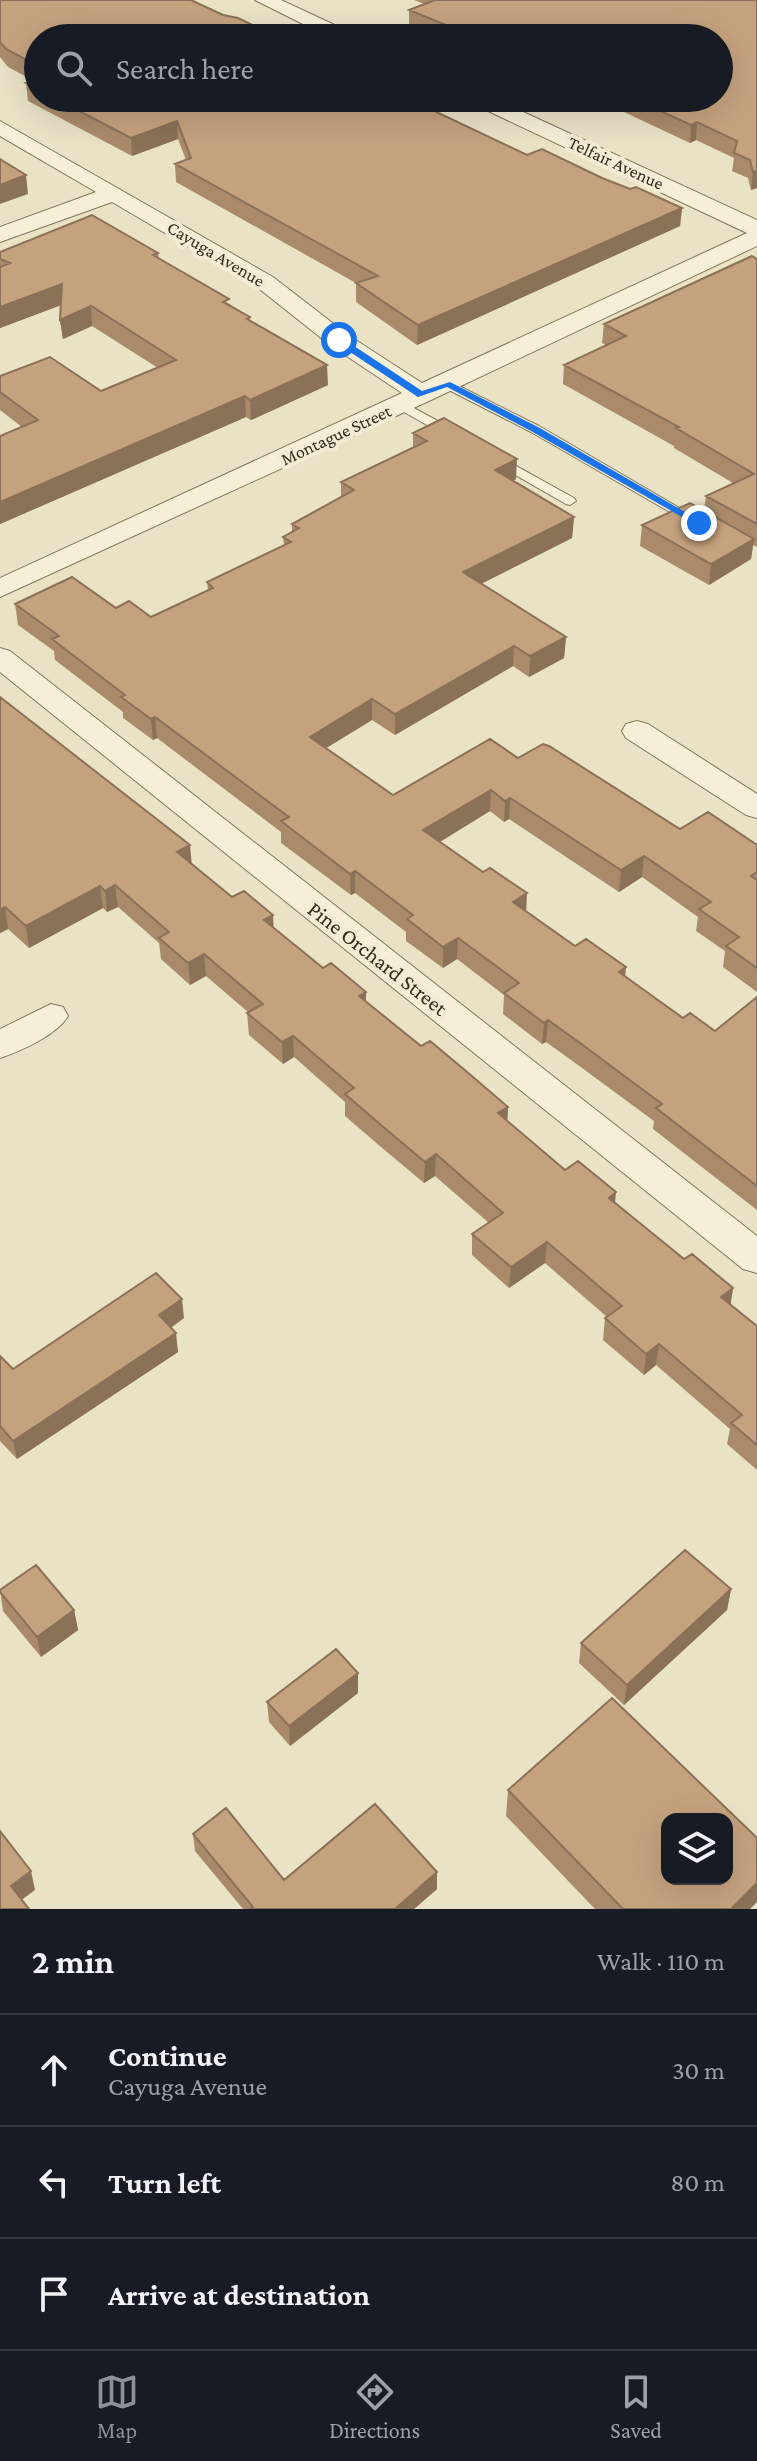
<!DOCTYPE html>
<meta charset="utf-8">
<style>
body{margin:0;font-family:"Crimson Pro",serif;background:#20242c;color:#f1f3f6}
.controls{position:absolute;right:24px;bottom:24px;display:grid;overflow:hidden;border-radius:16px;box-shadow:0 8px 32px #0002}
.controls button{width:72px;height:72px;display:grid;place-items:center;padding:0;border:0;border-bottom:2px solid #363941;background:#171b24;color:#f1f3f6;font:40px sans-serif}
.stop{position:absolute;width:24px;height:24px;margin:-18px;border:6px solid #1a73e8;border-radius:50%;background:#fff}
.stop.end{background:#1a73e8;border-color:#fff;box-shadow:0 2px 8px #0008}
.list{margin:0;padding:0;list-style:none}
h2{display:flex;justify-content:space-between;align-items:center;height:104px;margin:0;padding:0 32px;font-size:34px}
h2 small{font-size:26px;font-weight:400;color:#9ea1a6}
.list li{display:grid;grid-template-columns:52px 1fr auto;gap:24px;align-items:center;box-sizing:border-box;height:112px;padding:0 32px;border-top:2px solid #363941}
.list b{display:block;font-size:30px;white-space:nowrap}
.list p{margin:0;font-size:26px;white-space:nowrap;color:#9ea1a6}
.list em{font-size:26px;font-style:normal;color:#9ea1a6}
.icon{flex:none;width:44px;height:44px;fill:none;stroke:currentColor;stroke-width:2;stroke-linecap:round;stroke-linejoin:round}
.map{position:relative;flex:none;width:757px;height:1909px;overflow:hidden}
.search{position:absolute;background:#171b24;box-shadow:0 8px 32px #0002;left:24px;right:24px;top:24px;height:88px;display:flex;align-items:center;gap:20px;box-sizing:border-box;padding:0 28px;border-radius:44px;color:#9ea1a6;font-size:30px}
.sheet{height:440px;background:#171b24}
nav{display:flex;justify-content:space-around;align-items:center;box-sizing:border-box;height:112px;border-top:2px solid #363941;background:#171b24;font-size:22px;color:#9ea1a6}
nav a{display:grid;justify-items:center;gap:4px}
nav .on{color:#8c9099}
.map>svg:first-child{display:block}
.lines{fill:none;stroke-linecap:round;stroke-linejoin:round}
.lane-casing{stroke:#83755d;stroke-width:2}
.street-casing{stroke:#83755d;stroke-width:2}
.lane{fill:#f6efd8;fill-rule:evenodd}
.street{fill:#f6efd8;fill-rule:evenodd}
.wall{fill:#a98b6c}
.shaded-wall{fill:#8a7158}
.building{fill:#c5a27e;stroke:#8a7158;stroke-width:2;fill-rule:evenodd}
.route{fill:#1a73e8}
.labels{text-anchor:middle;stroke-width:8;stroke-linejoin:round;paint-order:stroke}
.far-street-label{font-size:18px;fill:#352c1f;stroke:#f2ecd4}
.street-label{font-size:22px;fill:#352c1f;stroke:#f2ecd4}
</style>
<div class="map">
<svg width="757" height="1909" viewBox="0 0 757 1909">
<rect width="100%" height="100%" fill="#eae2c5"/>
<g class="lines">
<defs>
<path id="lane" d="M447,380l92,46 161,94 -1,3h-10l-158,-91 -88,-45v-6z
M401,401l55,30 2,3 -2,3h-8l-51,-29 -2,-3z
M500,457l74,41 2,3 -6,4 -4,-1 -70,-40 -2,-3z"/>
<path id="street" d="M255,0h26l73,34 3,4h-26z
M466,98h27l264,122v26l-326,154 -431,197v-19l402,-185 -72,-48 -73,-58 -145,-85 -112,40v-15l96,-35 -96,-56v-15l273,156 75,58 74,48 325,-150 -278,-131z
M0,648l10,3 747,585v37l-14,-4 -743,-597z
M637,721l11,3 109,70v24l-11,-3 -120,-77 -4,-7 4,-7z
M51,1004l12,3 5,9c-11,19 -47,35 -68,42v-29z"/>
</defs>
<use href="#lane" class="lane-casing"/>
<use href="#street" class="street-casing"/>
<use href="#lane" class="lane"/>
<use href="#street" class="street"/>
</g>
<path class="wall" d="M0,0l38,38v60h369l120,57 75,23 80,30 -2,18 -263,119 -61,-43v-19l-180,-101 -1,-18 11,-4 -8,-21 -46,17 -104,-55 -2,-18 8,-2 -26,-14 -8,-10z
M414,0h343v188l-6,2 -3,-12 -16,-7 2,-13 -38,-18 -6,3 -66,-31 1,-14h94v-60h-282l-28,-12v-16l15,-6z
M0,252l158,1 1,6 91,58v3l78,65 -77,35 -5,-3 -246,107v-88l22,-9 -22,-17v-34l101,15 57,-23 -66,-42 -29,13 -3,-19 1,-15 -61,23z
M757,259v288l-4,-2 -2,14 -42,26 -69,-39 2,-21 62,-14 2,-15 27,-13 -59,-35v-2l-111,-62 1,-19 42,-20 -4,-2 2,-19z
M413,433l103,46 -3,2 61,36 -2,21 -91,46 85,53 -2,21 -35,19 -16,-11 -118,69 -23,-15 -46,28 67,47 125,-37 162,71 77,16v147l-34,-25 2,-16 -29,-20 2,-14 -56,-40 -23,15 -110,-73 -5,3 -14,-11 -50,31 86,69 49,35 50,31 58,41 32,13 42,-34v213l-104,-81 1,-8 -76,-56 -32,-23 -4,2 -39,-30 1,-19 -47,-36 -14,9 -37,-27v-9l-51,-39 -4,2 -70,-52v-11l-124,-94 -4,2 -30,-22v-6l-68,-52 -1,-9 -36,-26 -3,-21 101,4 35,9 57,-27 -1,-8 77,-37 -1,-8 9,-5v-8l49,-27v-15l72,-34z
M0,697l192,167 40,33 42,31 49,40 43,24v9l55,45 87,61 -1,14 58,49 50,33 69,56 49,29 -3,17 27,21v144l-30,-26 3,-15 -74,-64 -12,10 -41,-35 2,-22 2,-1 -62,-54 -36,25 -37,-33v-21l17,-11 -54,-47 -11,7 -43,-36 -36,-31v-14l-51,-45 -11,7 -34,-29 -2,-22 1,-1 -42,-36 -16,9 -29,-26 -2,-16 -41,-36 -11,5 -4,-4 -74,40 -21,-19 -8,4z
M184,1318l-13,10 7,24 -161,107 -17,-18v-85l13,13z
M731,1589l-4,21 -103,95 -45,-42 2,-20z
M0,1590l74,20 4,20 -37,27 -38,-46z
M358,1693l-68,53 -21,-24 -2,-20z
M508,1790l242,119h-155l-89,-93z
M193,1834l91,46 153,-8v17l-23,20h-171l-48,-58z"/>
<path class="shaded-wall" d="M177,121l1,18 -46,17 -1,-18z
M697,122l-1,18 -6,3 1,-18z
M757,171v17l-6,2 2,-18z
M26,175l2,19 -28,10v-19z
M682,208l-2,18 -263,119 1,-20z
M62,284l2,20 -64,24v-21z
M91,306l1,20 -29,13 -3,-19z
M327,365l1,20 -77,35 -1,-20z
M245,396l1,21 -246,107v-22z
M517,459l-1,20 -22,11 1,-20z
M574,517l-2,21 -109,55v-21z
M754,539l-3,20 -42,26 2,-21z
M566,637l-2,21 -35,19 1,-21z
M514,646l-1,20 -118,69v-21z
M372,699v21l-62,38v-21z
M155,717l2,21 -4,2 -2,-21z
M491,790l-1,21 -67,41v-22z
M510,798l-1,21 -5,3 1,-21z
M190,845l2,21 -15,-14z
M644,856l-2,21 -23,15 2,-22z
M355,871v22l-4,2 -1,-21z
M115,885l3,22 -11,5 -2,-21z
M100,886l3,22 -74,40 -3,-22z
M527,893l-1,22 -13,-13z
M5,907l3,22 -8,4v-23z
M273,915l1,21 -10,-16z
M458,938l-1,21 -14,9v-21z
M204,954l2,22 -16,9 -2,-22z
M626,967l-2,22 -5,-17z
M366,992v21l-7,-17z
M548,1020l-2,22 -4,2 2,-21z
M293,1036l1,21 -11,7 -1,-22z
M508,1107l-1,21 -9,-15z
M436,1154l-1,22 -11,7 1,-21z
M616,1192l-2,22 -5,-16z
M547,1242l-2,21 -36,25 2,-21z
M733,1288l-3,21 -9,-12z
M182,1299l2,19 -23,16 -2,-19z
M176,1333l2,19 -161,107 -4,-18z
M659,1344l-3,21 -12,10 2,-21z
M731,1589l-4,21 -103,95 3,-20z
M74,1610l4,20 -37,27 -4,-20z
M358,1673v20l-68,53 -1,-20z
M31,1871l4,19 -19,14 -5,-18z
M437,1872v17l-23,20h-19z
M757,1883v19l-7,7h-19z"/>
<path class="building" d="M0,0h191l32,15 15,3 42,20h-242v28l-32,-17 -6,-7z
M435,0h322v171l-4,1 -3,-12 -16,-7 3,-12 -40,-19 -6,3 -59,-27h87v-60h-241l-69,-28z
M38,80v9l-12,-6z
M54,98h353l120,57 15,-6 60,29 28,11 6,-2 46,21 -264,117 -62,-42 22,-7 -203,-112 16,-6 -14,-37 -46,17z
M0,159l26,16 -26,10z
M92,215l66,38 -5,2 76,44 -6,3 27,15 -3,2 80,46 -77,35 -5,-4 -245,106v-66l38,-16 -38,-28v-16l50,-19 51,34 75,-31 -85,-54 -31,14 2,-36 -62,23v-40l10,-4 -10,-4v-7z
M752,256l5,3v265l-51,-28 48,-22 -78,-46 3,-1 -115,-62 62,-29 -22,-12z
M444,418l73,41 -22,11 79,47 -111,55 103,65 -36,19 -16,-10 -119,68 -23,-15 -62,38 83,58 97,-56 28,19 25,-14 6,2 131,83 28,-17 49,33v27l-6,4 6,4v88l-31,-22 13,-9 -40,-28 12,-7 -67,-46 -23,14 -111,-72 -5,3 -14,-11 -68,40 60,42 7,-4 37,25 -14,9 62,44 11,-7 40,28 -7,5 64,46 7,-5 25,18 42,-34v189l-101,-78 6,-4 -82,-61 -32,-23 -4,3 -40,-30 15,-10 -61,-45 -15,9 -36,-28 6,-4 -58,-44 -5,3 -69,-53 8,-4 -134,-100 -4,2 -30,-22 4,-2 -73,-56 7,-3 -44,-32 57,-27 44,31 13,-7 22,16 62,-29 -6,-6 84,-40 -8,-5 16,-9 -7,-4 62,-34 -13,-8 86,-41 -14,-8z
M690,503l64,36 -43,25 -69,-39z
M0,697l190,148 -13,7 55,45 12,-6 29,24 -9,5 59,48 8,-5 35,29 -7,4 62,50 9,-5 36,30 42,36 -10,6 67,57 13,-9 38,31 -7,6 75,61 8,-5 41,34 -12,9 36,29v119l-26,-22 11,-8 -83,-71 -13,10 -41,-36 17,-12 -75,-64 -36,25 -39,-33 31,-21 -67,-59 -11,8 -44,-37 -36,-31 9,-6 -61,-52 -11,6 -35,-29 16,-9 -59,-50 -16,9 -29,-25 10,-6 -54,-47 -10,6 -5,-5 -74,40 -21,-19 -5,3z
M156,1273l26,26 -23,16 17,18 -163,108 -13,-15v-70l13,13z
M685,1550l46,39 -104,96 -46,-42z
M36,1565l38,45 -37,27 -37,-45v-2z
M336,1649l22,24 -69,53 -22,-24z
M612,1698l145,140v45l-26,26h-108l-115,-119zM667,1819h60v60h-60z
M375,1804l62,68 -42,37h-145l3,-2 -60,-73 33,-26 58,72z
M0,1831l31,40 -20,15 18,23h-29z"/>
<path class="route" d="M335,338h7l80,53 28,-9 88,45 166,96 -8,2 -165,-94 -84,-44 -29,10 -83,-55z"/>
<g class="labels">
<g class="far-street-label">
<text transform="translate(616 163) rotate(25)" y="6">Telfair Avenue</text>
<text transform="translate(216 254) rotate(31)" y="6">Cayuga Avenue</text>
<text transform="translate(336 435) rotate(-25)" y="6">Montague Street</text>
</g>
<g class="street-label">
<text transform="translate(378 958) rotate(38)" y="8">Pine Orchard Street</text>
</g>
</g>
</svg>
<div class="controls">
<button><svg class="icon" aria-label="layers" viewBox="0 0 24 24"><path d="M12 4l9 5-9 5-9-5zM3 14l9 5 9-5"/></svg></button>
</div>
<div class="stop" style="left:339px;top:340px"></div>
<div class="stop end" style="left:699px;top:523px"></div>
<div class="search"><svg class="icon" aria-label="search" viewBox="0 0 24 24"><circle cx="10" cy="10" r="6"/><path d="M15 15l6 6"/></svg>Search here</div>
</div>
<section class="sheet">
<h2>2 min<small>Walk · 110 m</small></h2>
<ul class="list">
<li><svg class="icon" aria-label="ahead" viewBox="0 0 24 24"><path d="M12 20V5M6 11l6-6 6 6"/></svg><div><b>Continue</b><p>Cayuga Avenue</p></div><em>30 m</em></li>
<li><svg class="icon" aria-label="left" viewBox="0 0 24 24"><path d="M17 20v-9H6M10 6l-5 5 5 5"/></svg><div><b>Turn left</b></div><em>80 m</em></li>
<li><svg class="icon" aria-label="arrive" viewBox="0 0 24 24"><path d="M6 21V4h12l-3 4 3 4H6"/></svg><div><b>Arrive at destination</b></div></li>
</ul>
</section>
<nav>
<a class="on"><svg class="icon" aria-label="map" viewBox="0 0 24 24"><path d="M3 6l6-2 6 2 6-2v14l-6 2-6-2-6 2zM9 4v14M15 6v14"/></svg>Map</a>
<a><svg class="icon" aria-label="directions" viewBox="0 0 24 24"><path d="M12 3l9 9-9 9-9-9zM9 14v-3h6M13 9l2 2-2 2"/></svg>Directions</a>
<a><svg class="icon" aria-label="saved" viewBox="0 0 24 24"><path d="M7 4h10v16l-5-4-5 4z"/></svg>Saved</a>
</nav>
